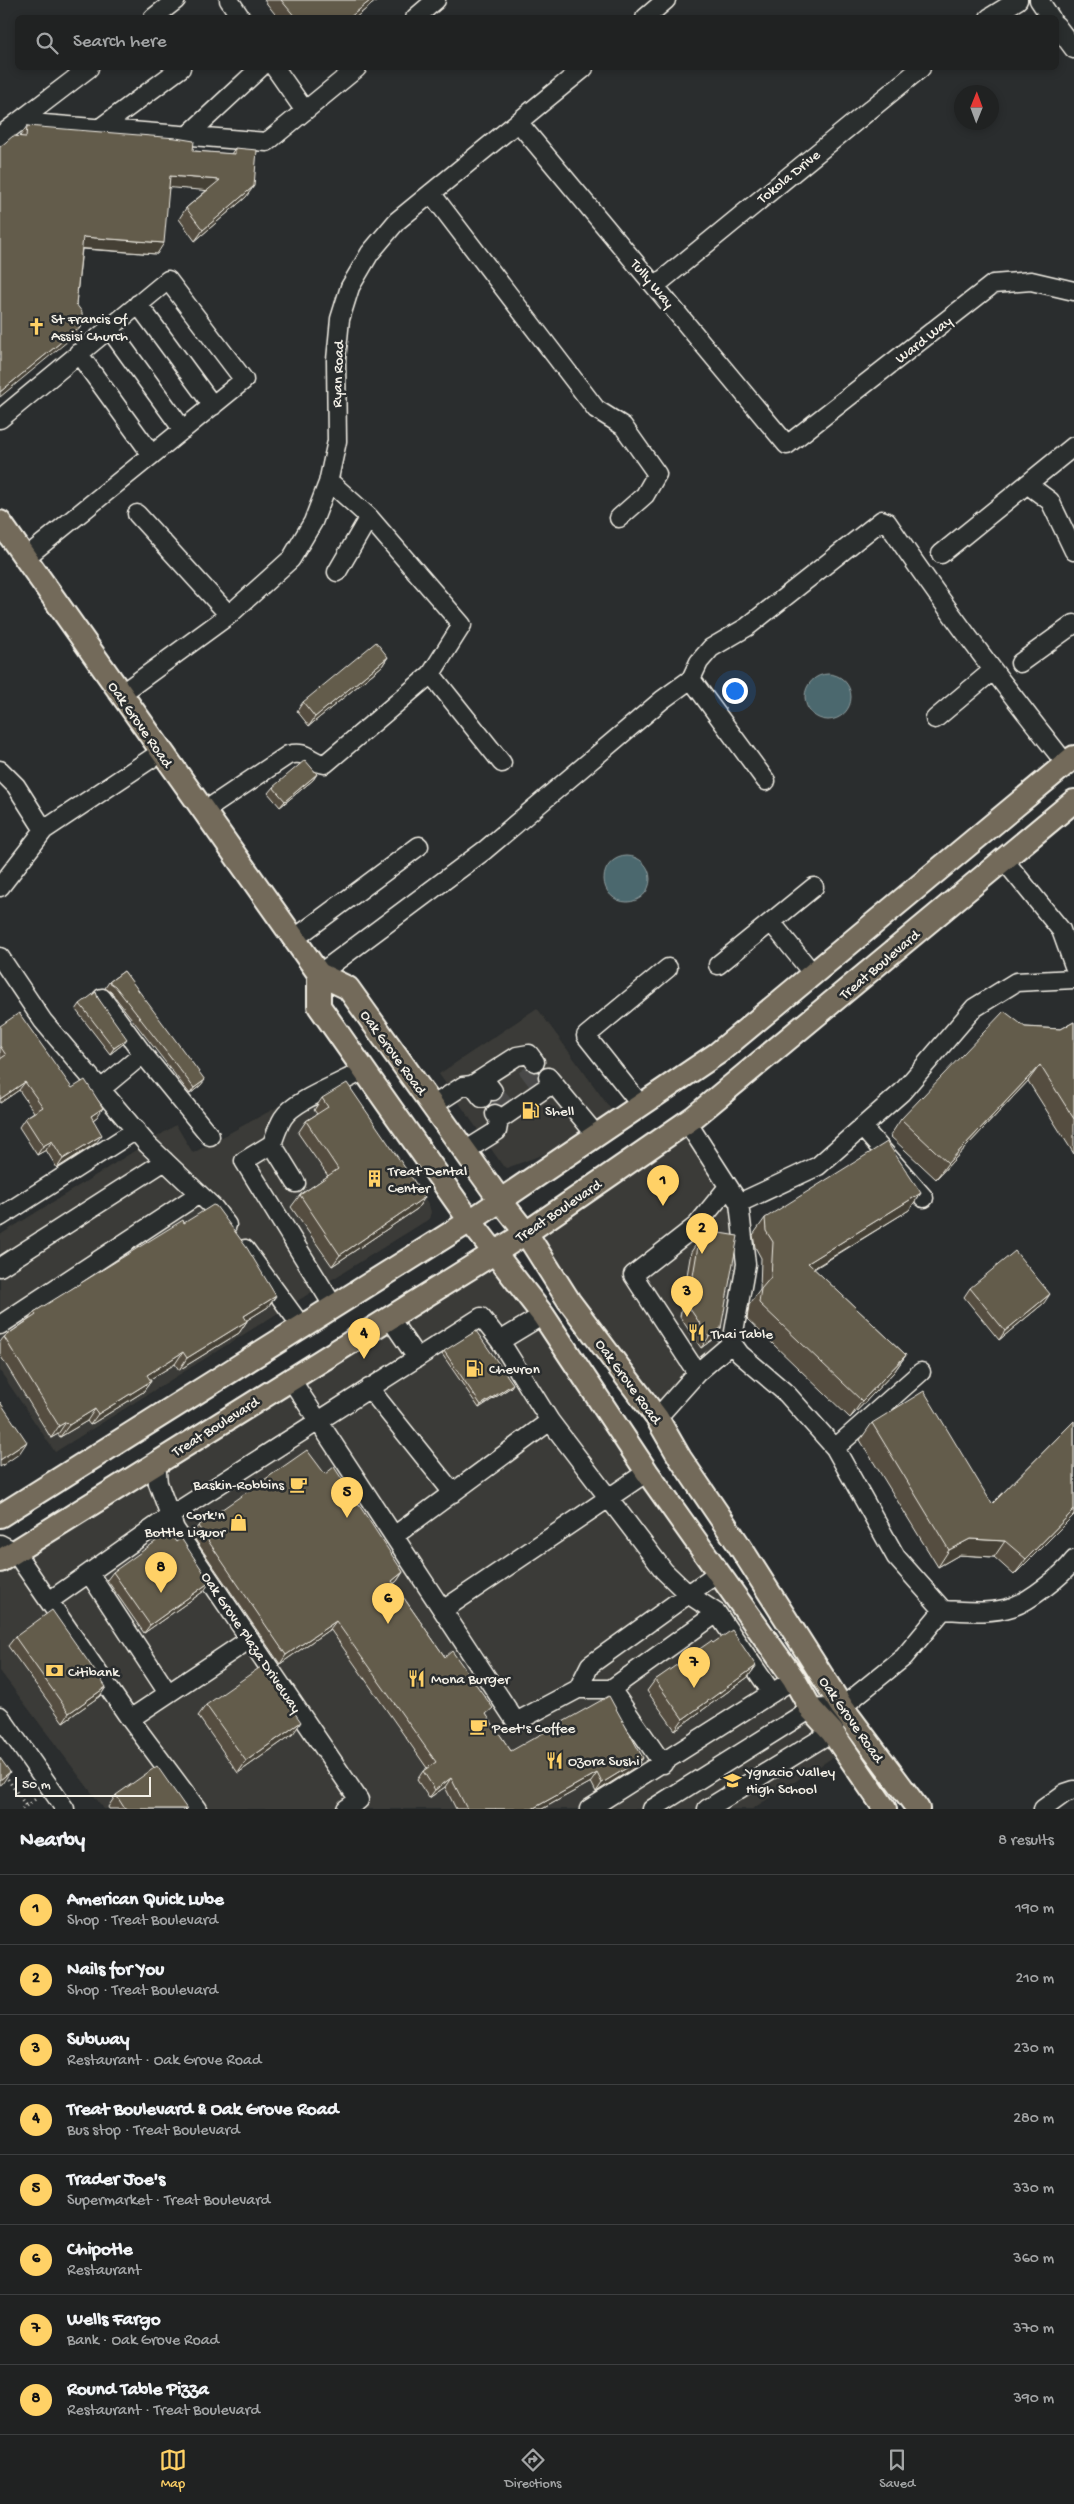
<!DOCTYPE html>
<meta charset="utf-8">
<style>
body{margin:0;font-family:"Gochi Hand",sans-serif;background:#282a2a;color:#f1f3f6}
.compass{position:absolute;left:954px;top:85px;width:45px;height:45px;border-radius:50%;background:#202222;box-shadow:0 2px 8px #0003;rotate:1deg}
.scale{position:absolute;left:15px;bottom:12px;width:136px;box-sizing:border-box;padding-left:5px;border:2px solid #f4f1e8;border-top:0;font-size:14px;line-height:18px;white-space:nowrap;color:#f4f1e8;-webkit-text-stroke:4px #2a2d2e;paint-order:stroke}
.you{position:absolute;left:734px;top:690px;width:18px;height:18px;margin:-12px;border:4px solid #fff;border-radius:50%;background:#1a73e8;box-shadow:0 0 0 8px #1a73e833}
.badge{display:grid;place-items:center;width:32px;height:32px;border-radius:50%;background:#ffd166;color:#111;font-size:16px;font-weight:700}
.pin{position:absolute;translate:-50% -41px;filter:drop-shadow(0 1px 2px #0008)}
.pin::after{content:'';position:absolute;top:26px;width:18px;height:15px;background:inherit;clip-path:polygon(0 0,100% 0,50% 100%)}
.list{margin:0;padding:0;list-style:none}
h2{display:flex;justify-content:space-between;align-items:center;height:65px;margin:0;padding:0 20px;font-size:21px}
h2 small{font-size:16px;font-weight:400;color:#a2a4a5}
.list li{display:grid;grid-template-columns:32px 1fr auto;gap:15px;align-items:center;box-sizing:border-box;height:70px;padding:0 20px;border-top:1px solid #3d3f40}
.list b{display:block;font-size:19px;white-space:nowrap}
.list p{margin:0;font-size:16px;white-space:nowrap;color:#a2a4a5}
.list em{font-size:16px;font-style:normal;color:#a2a4a5}
.icon{flex:none;width:28px;height:28px;fill:none;stroke:currentColor;stroke-width:2;stroke-linecap:round;stroke-linejoin:round}
.map{position:relative;flex:none;width:1074px;height:1809px;overflow:hidden}
.search{position:absolute;background:#202222;box-shadow:0 2px 8px #0003;left:15px;right:15px;top:15px;height:55px;display:flex;align-items:center;gap:12px;box-sizing:border-box;padding:0 18px;border-radius:8px;color:#a2a4a5;font-size:19px}
.sheet{height:625px;background:#202222}
nav{display:flex;justify-content:space-around;align-items:center;box-sizing:border-box;height:70px;border-top:1px solid #3d3f40;background:#202222;font-size:14px;color:#a2a4a5}
nav a{display:grid;justify-items:center;gap:2px}
nav .on{color:#ffd166}
.map>svg:first-child{display:block}
.built{fill:#3b3b37}
.water{fill:#4b676e;stroke:#8f9e9f}
.lines{fill:none;stroke-linecap:round;stroke-linejoin:round}
.minor-tunnel{stroke:#484a4a;stroke-width:18;stroke-dasharray:18 9;stroke-linecap:butt}
.minor-casing{stroke:#f4f1e8;stroke-width:21}
.major-casing{stroke:#f4f1e8;stroke-width:26}
.path{stroke:#f4f1e8;stroke-width:3;stroke-dasharray:1 4;stroke-linecap:butt}
.minor{stroke:#2a2d2e;stroke-width:18}
.major{stroke:#736b5a;stroke-width:22}
.wall{fill:#554e40;stroke:#f4f1e8}
.shaded-wall{fill:#454034;stroke:#f4f1e8}
.building{fill:#635b4b;stroke:#f4f1e8}
.labels{text-anchor:middle;stroke-width:5;stroke-linejoin:round;paint-order:stroke}
.street-label{font-size:15px;fill:#f4f1e8;stroke:#2a2d2e}
.poi-label{font-size:15px;fill:#f4f1e8;stroke:#2a2d2e;text-anchor:start}
</style>
<div class="map">
<svg width="1074" height="1809" viewBox="0 0 1074 1809">
<rect width="100%" height="100%" fill="#2a2d2e"/>
<filter id="ink" filterUnits="userSpaceOnUse"><feTurbulence type="fractalNoise" baseFrequency=".02" numOctaves="2"/><feDisplacementMap in="SourceGraphic" scale="10" xChannelSelector="R" yChannelSelector="G"/><feConvolveMatrix kernelMatrix="1 2 1 2 8 2 1 2 1" color-interpolation-filters="sRGB"/></filter>
<g filter="url(#ink)">
<path class="built" d="M537,1008l81,111 -23,16 -88,33 -4,-2 -64,-92z
M336,1075l93,130 2,7 -2,7 -374,233 -55,-81v-136l176,-110 17,28z
M687,1122l41,65 18,77 -13,64 -76,90 -131,-185z
M495,1251l348,500 -91,58h-648l-104,-138v-110z"/>
<path class="water" d="M805 697a23 23 0 1 1 46 0a23 23 0 1 1-46 0Z
M604 879a23 23 0 1 1 46 0a23 23 0 1 1-46 0Z"/>
<g class="lines">
<path class="minor-tunnel" d="M526,1067l12,16
M493,1091l13,15"/>
<defs>
<path id="minor" d="M229,0l12,18
M1039,0l12,18
M153,18l23,-18
M415,18l21,-18
M645,18l21,-18
M989,18l29,-18
M1056,25l18,24
M275,68l30,43
M19,122l248,20 90,-74
M518,122l269,323 206,-161 38,-3 43,10
M100,128l81,-60
M188,135l72,-67
M0,136l89,-68
M431,193l165,216 27,17 34,48 -12,21 -26,23
M655,286l266,-218
M138,304l75,102
M109,328l74,102
M78,353l74,102
M0,419l168,-139 76,100 -219,178
M329,481l40,36
M1027,484l23,17 24,50
M137,514l92,101
M941,554l133,-108
M337,572l32,-55 93,108 -31,49
M1020,663l54,-39
M691,679l8,-17 12,-14 36,-21 135,-107 5,2c56,83 116,163 179,242
M121,694l108,-79 62,-56 22,-37 15,-39 9,-42 -1,-81 4,-41 10,-32 20,-34 27,-32 187,-153
M935,719l57,-48
M0,770l16,16 28,44
M203,812l85,-57c21,-5 20,7 37,9l106,-90 71,89
M1004,860l57,70 13,36
M0,887l44,-57 117,-78
M294,939l125,-93
M0,957l43,64 104,123 67,64 13,17
M718,965l53,-43
M319,974l166,-124 177,-150 29,-21 75,102
M813,974l-42,-52 43,-35
M102,998l41,56
M548,1077l48,58
M483,1078l10,13
M472,1085l10,13
M101,1089l42,-35 67,82
M640,1104l-54,-68 82,-68
M432,1106l31,-20 9,-1 45,-29 12,-2 6,8
M499,1120l54,-37
M687,1122l52,81 7,61 -14,79 8,11 47,40 48,54 61,109 47,53c22,1 47,4 69,-3 18,-6 51,-32 62,-47
M862,1127l62,71
M272,1144c3,-8 6,-18 11,-26 11,-18 60,-35 81,-48
M465,1151l32,-20 2,-11 -4,-6
M296,1183l-24,-39 -28,17 90,146
M739,1203l79,-37 84,-74 72,-84 42,-26 58,-3
M0,1217l136,-87
M245,1249l57,78
M0,1267l165,-106
M389,1317l28,41
M0,1325l199,-131
M500,1341l43,-26
M697,1373l-64,-98 64,-50 31,-38
M290,1378l226,344 62,-33
M369,1388l84,105
M657,1418l40,-45 35,-30
M835,1448l86,-76
M156,1463l2,20 17,46 184,271 -13,9
M394,1536l156,-115
M0,1544l15,8 115,167 67,90
M49,1601l40,-28
M443,1610l204,-138
M717,1613l-106,76h-33l12,-24 129,-93
M611,1689l52,75
M168,1693l-79,-120 81,-57 311,-199 19,24 50,80 114,150 24,23 29,19 55,80
M842,1707l62,-50 39,-47
M0,1716l65,93
M130,1719l120,-80
M589,1809l205,-130
M652,1809l159,-100 31,-2 -10,25 -125,77
M1043,1809l22,-16 9,-3"/>
<path id="major" d="M0,522l319,452 29,14 152,212 26,33 43,68 88,117 23,40 59,87 103,162 76,102
M319,974v32l151,215 73,94 104,157 147,207 17,30 21,23 53,77
M0,1516l470,-295 248,-168 356,-296
M0,1561l526,-328 168,-116 380,-316"/>
</defs>
<use href="#minor" class="minor-casing"/>
<use href="#major" class="major-casing"/>
<path class="path" d="M5,1775l21,31
M22,1809l15,-11"/>
<use href="#minor" class="minor"/>
<use href="#major" class="major"/>
</g>
<path class="wall" d="M264,0h113l-22,18h-77z
M27,126l166,25 38,3 4,-6 11,49 -51,44 -16,-22 7,-11 21,-18 -38,-3 -12,67 -75,-5 -6,55 -2,32 -54,-200z
M388,657l-6,9 -73,60 -12,-15 6,-9z
M317,774l-4,6 -33,27 -12,-14 5,-6z
M124,971l77,114 -11,9 -79,-102 -6,-4 4,-6z
M98,998l25,46 -13,10 -34,-44 4,-6z
M1074,1022v132l-46,-73 -92,98 -46,-43 11,-17 124,-92 36,2z
M0,1026l72,62 25,29 -4,3 3,23 -39,25 -11,-18 -9,5 -18,-28 6,-9 9,-6 -15,-22 -19,13z
M322,1098l103,99 -8,12 -85,57 -41,-59 9,-12 28,-19 -30,-43 8,-12 11,-7 -3,-4z
M921,1193l-12,17 -95,59 92,86 -12,17 -44,46 -103,-99 2,-14 11,-15 1,-32 -6,-11 -2,-12 12,-17z
M184,1223l84,84 -21,13v1l-8,12 -60,37 -4,-6 -25,15 1,2 -8,11 -53,33 -3,-4 -27,16 -2,-3 -7,4 -51,-83v-13l4,-5 24,-17 6,-8z
M699,1240l22,88 -8,11 -12,9 -21,-31 11,-65z
M970,1288l74,15 -45,37 -35,-43z
M444,1351l67,36 -32,21 -37,-54z
M1074,1421v94l-60,60 -20,-18 -35,-2 -21,12 -78,-127 12,-17 120,81z
M325,1474l78,98 -6,9 -3,3 51,73 42,59 24,35 132,7 -6,8 -41,26 -5,-10 -49,27h-86l-11,-22 -16,11 -12,-18 6,-9 4,-3 -97,-139 -50,35 -88,-129 6,-9z
M113,1572l91,19 -60,42 -37,-53z
M15,1637l91,50 -6,9 -37,26 -55,-76z
M713,1643l43,23 -8,11 -73,53 -28,-39 8,-11z
M206,1705l87,29 -55,39 -40,-57z
M116,1795l71,14h-78l-1,-2z"/>
<path class="shaded-wall" d="M371,0h6l-22,18h-6z
M170,176l50,4 -8,11 -50,-4z
M254,186l-8,11 -51,44 8,-11z
M83,237l81,6 -7,11 -82,-6z
M82,325l-8,11 -74,61v-5z
M388,657l-6,9 -73,60 6,-9z
M317,774l-4,6 -33,27 5,-6z
M127,1039l-4,5 -13,10 4,-6z
M1040,1065l-12,16 -92,98 12,-16z
M205,1080l-4,5 -11,9 4,-6z
M25,1082l-6,8 -19,13v-4z
M103,1108l-6,9 -12,8 6,-9z
M102,1135l-6,8 -39,25 6,-9z
M52,1141l-6,9 -9,5 6,-9z
M921,1193l-12,17 -113,69 12,-16z
M425,1197l-8,12 -85,57 8,-11z
M1050,1294l-6,9 -45,37 6,-9z
M276,1296l-8,11 -32,20 8,-11z
M247,1321l-8,12 -60,37 8,-12z
M721,1328l-8,11 -12,9 8,-11z
M183,1352l-8,12 -36,22 8,-11z
M906,1355l-12,17 -44,46 12,-17z
M151,1381l-8,11 -53,33 8,-11z
M513,1384l-2,3 -32,21 2,-3z
M95,1409l-8,12 -27,16 9,-12z
M66,1422l-8,12 -7,4 8,-12z
M27,1442l-8,12 -19,13v-7z
M1074,1510v5l-60,60 12,-16z
M970,1539l35,2 -11,16 -35,-2 -21,12 11,-17z
M403,1572l-6,9 -11,9 6,-9z
M210,1582l-6,9 -60,42 6,-8z
M336,1621l-6,8 -50,35 6,-9z
M756,1666l-8,11 -73,53 8,-11z
M106,1687l-6,9 -37,26 6,-9z
M301,1722l-8,12 -55,39 8,-12z
M643,1758l-6,8 -41,26 6,-9z
M10,1772l-8,12 -2,1v-5z
M597,1773l-6,9 -49,27h-10z
M451,1778l-6,9 -16,11 6,-8z"/>
<path class="building" d="M281,0h90l-22,18h-53z
M27,126l149,12 18,3 -1,10 42,3v-6l22,2 -3,36 -51,44 -17,-22 34,-28 -50,-4 -6,67 -81,-6 -7,67 6,8v13l-82,67v-245l13,-11 13,1z
M376,642l12,15 -73,60 -12,-15z
M305,760l12,14 -32,27 -12,-14z
M124,971l81,109 -11,8 -79,-102 -6,-4z
M96,992l2,6 29,41 -13,9 -34,-44z
M1004,1011l21,16 36,2 13,-7v97l-34,-54 -92,98 -47,-44z
M19,1013l53,75 13,-8 18,28 -12,8 11,19 -39,24 -11,-18 -9,5 -18,-28 18,-11 -18,-25 -25,17v-40l6,-4 -6,-9v-20z
M347,1083l78,114 -85,58 -40,-60 38,-26 -32,-48 22,-14 -6,-9z
M887,1142l34,51 -113,70 98,92 -44,46 -103,-98 2,-14 10,-12 2,-35 -7,-11 -1,-13z
M213,1205l3,1 31,42 29,48 -32,20 3,5 -60,37 -4,-6 -36,23 4,6 -53,33 -3,-5 -26,16 -3,-3 -7,4 -55,-89 32,-22 -2,-3 149,-92 1,3z
M713,1232l25,4 -17,92 -12,9 -21,-31 11,-66z
M1015,1251l35,43 -45,37 -35,-43z
M476,1331l37,53 -32,21 -37,-54z
M924,1391l68,113 82,-83v89l-48,49 -21,-18 -35,-2 -21,11 -77,-127z
M0,1402l27,40 -27,18z
M307,1450l18,24 9,-7 69,105 -11,9 53,76 7,-6 41,57 -7,6 25,37 98,-55 34,62 -41,25 -5,-10 -65,36h-65l-16,-31 -16,12 -12,-19 13,-9 -100,-141 -50,34 -88,-129z
M169,1532l7,10 5,-4 29,44 -60,43 -37,-53z
M52,1610l54,77 -37,26 -54,-76z
M732,1630l24,36 -73,53 -28,-39 56,-39 2,2z
M262,1666l39,56 -55,39 -40,-56z
M0,1758l10,14 -10,8z
M157,1766l30,43h-62l-9,-14z"/>
</g>
<defs>
<symbol id="church-bare" viewBox="-9 -9 18 18"><path d="M-1.2-6h2.4v3.5h3.3v2.4h-3.3V6h-2.4V-.1h-3.3v-2.4h3.3Z" fill="#ffd166" stroke="#2a2d2e" stroke-width="2.5" paint-order="stroke"/></symbol>
<symbol id="fuel-bare" viewBox="-9 -9 18 18"><path d="M-5.5-6h7V0h2V4h1.3V-2.5L3-4.5l.8-.8L6-3V5H2.5V1h-1V6h-7ZM-4.2-4.7v3.2H.2V-4.7Z" fill="#ffd166" stroke="#2a2d2e" stroke-width="2.5" paint-order="stroke"/></symbol>
<symbol id="building-bare" viewBox="-9 -9 18 18"><path d="M-4-6H4V6H1V3H-1V6H-4ZM-2.5-4.3h1.7v1.8h-1.7ZM.8-4.3h1.7v1.8H.8ZM-2.5-1h1.7V.8h-1.7ZM.8-1h1.7V.8H.8Z" fill="#ffd166" stroke="#2a2d2e" stroke-width="2.5" paint-order="stroke"/></symbol>
<symbol id="restaurant-bare" viewBox="-9 -9 18 18"><path d="M-5-6h1v4h1v-4h1v4h1v-4h1v5L-1.5 .5V6h-2V.5L-5-1ZM5-6V6H3V1.5H1.5Q1.5-4 5-6Z" fill="#ffd166" stroke="#2a2d2e" stroke-width="2.5" paint-order="stroke"/></symbol>
<symbol id="cafe-bare" viewBox="-9 -9 18 18"><path d="M-5.5-4.5H6V0H3Q3 3.5 0 3.5H-2.5Q-5.5 3.5-5.5 0ZM3-3.2v2h1.7v-2ZM-6 4.5H4V6H-6Z" fill="#ffd166" stroke="#2a2d2e" stroke-width="2.5" paint-order="stroke"/></symbol>
<symbol id="shop-bare" viewBox="-9 -9 18 18"><path d="M-5-2.5h2.3a2.7 3.5 0 0 1 5.4 0H5L5.5 6h-11ZM-1.5-2.5h3a1.5 2.3 0 0 0-3 0Z" fill="#ffd166" stroke="#2a2d2e" stroke-width="2.5" paint-order="stroke"/></symbol>
<symbol id="bank-bare" viewBox="-9 -9 18 18"><path d="M-6-4H6V4H-6ZM0-2.3a2.3 2.3 0 1 0 0 4.6a2.3 2.3 0 1 0 0-4.6Z" fill="#ffd166" stroke="#2a2d2e" stroke-width="2.5" paint-order="stroke"/></symbol>
<symbol id="school-bare" viewBox="-9 -9 18 18"><path d="M0-5L7-2L0 1L-7-2ZM-4 1L0 2.5L4 1V4Q0 6-4 4Z" fill="#ffd166" stroke="#2a2d2e" stroke-width="2.5" paint-order="stroke"/></symbol>
</defs>
<g fill-rule="evenodd">
<use href="#church-bare" x="24" y="314" width="25" height="25"/>
<use href="#fuel-bare" x="518" y="1098" width="25" height="25"/>
<use href="#building-bare" x="362" y="1166" width="25" height="25"/>
<use href="#restaurant-bare" x="684" y="1320" width="25" height="25"/>
<use href="#fuel-bare" x="462" y="1356" width="25" height="25"/>
<use href="#cafe-bare" x="286" y="1472" width="25" height="25"/>
<use href="#shop-bare" x="226" y="1510" width="25" height="25"/>
<use href="#bank-bare" x="42" y="1658" width="25" height="25"/>
<use href="#restaurant-bare" x="404" y="1666" width="25" height="25"/>
<use href="#cafe-bare" x="466" y="1714" width="25" height="25"/>
<use href="#restaurant-bare" x="542" y="1748" width="25" height="25"/>
<use href="#school-bare" x="720" y="1768" width="25" height="25"/>
</g>
<g class="labels">
<g class="street-label">
<text transform="translate(788 176) rotate(-39)" y="5">Tokola Drive</text>
<text transform="translate(653 283) rotate(50)" y="5">Tully Way</text>
<text transform="translate(923 339) rotate(-38)" y="5">Ward Way</text>
<text transform="translate(337 374) rotate(-88)" y="5">Ryan Road</text>
<text transform="translate(141 724) rotate(55)" y="5">Oak Grove Road</text>
<text transform="translate(879 964) rotate(-40)" y="5">Treat Boulevard</text>
<text transform="translate(394 1052) rotate(54)" y="5">Oak Grove Road</text>
<text transform="translate(558 1210) rotate(-34)" y="5">Treat Boulevard</text>
<text transform="translate(629 1381) rotate(54)" y="5">Oak Grove Road</text>
<text transform="translate(215 1426) rotate(-32)" y="5">Treat Boulevard</text>
<text transform="translate(252 1642) rotate(56)" y="5">Oak Grove Plaza Driveway</text>
<text transform="translate(852 1719) rotate(55)" y="5">Oak Grove Road</text>
</g>
<g class="poi-label">
<text x="51" y="323">St Francis Of<tspan x="51" dy="17">Assisi Church</tspan></text>
<text x="545" y="1115">Shell</text>
<text x="388" y="1175">Treat Dental<tspan x="388" dy="17">Center</tspan></text>
<text x="711" y="1338">Thai Table</text>
<text x="489" y="1373">Chevron</text>
<text x="284" y="1489" text-anchor="end">Baskin-Robbins</text>
<text x="225" y="1519" text-anchor="end">Cork'n<tspan x="225" dy="17">Bottle Liquor</tspan></text>
<text x="68" y="1676">Citibank</text>
<text x="431" y="1683">Mona Burger</text>
<text x="492" y="1732">Peet's Coffee</text>
<text x="568" y="1765">Ozora Sushi</text>
<text x="746" y="1776">Ygnacio Valley<tspan x="746" dy="17">High School</tspan></text>
</g>
</g>
</svg>
<svg class="compass" viewBox="-18 -18 36 36"><path d="M0-13l5 13h-10z" fill="#e53935"/><path d="M0 13l5-13h-10z" fill="#a2a4a5"/></svg>
<div class="scale">50 m</div>
<div class="you"></div>
<div class="pin badge" style="left:663px;top:1206px">1</div>
<div class="pin badge" style="left:702px;top:1254px">2</div>
<div class="pin badge" style="left:687px;top:1317px">3</div>
<div class="pin badge" style="left:364px;top:1359px">4</div>
<div class="pin badge" style="left:347px;top:1518px">5</div>
<div class="pin badge" style="left:388px;top:1624px">6</div>
<div class="pin badge" style="left:694px;top:1688px">7</div>
<div class="pin badge" style="left:161px;top:1593px">8</div>
<div class="search"><svg class="icon" aria-label="search" viewBox="0 0 24 24"><circle cx="10" cy="10" r="6"/><path d="M15 15l6 6"/></svg>Search here</div>
</div>
<section class="sheet">
<h2>Nearby<small>8 results</small></h2>
<ul class="list">
<li><span class="badge">1</span><div><b>American Quick Lube</b><p>Shop · Treat Boulevard</p></div><em>190 m</em></li>
<li><span class="badge">2</span><div><b>Nails for You</b><p>Shop · Treat Boulevard</p></div><em>210 m</em></li>
<li><span class="badge">3</span><div><b>Subway</b><p>Restaurant · Oak Grove Road</p></div><em>230 m</em></li>
<li><span class="badge">4</span><div><b>Treat Boulevard &amp; Oak Grove Road</b><p>Bus stop · Treat Boulevard</p></div><em>280 m</em></li>
<li><span class="badge">5</span><div><b>Trader Joe's</b><p>Supermarket · Treat Boulevard</p></div><em>330 m</em></li>
<li><span class="badge">6</span><div><b>Chipotle</b><p>Restaurant</p></div><em>360 m</em></li>
<li><span class="badge">7</span><div><b>Wells Fargo</b><p>Bank · Oak Grove Road</p></div><em>370 m</em></li>
<li><span class="badge">8</span><div><b>Round Table Pizza</b><p>Restaurant · Treat Boulevard</p></div><em>390 m</em></li>
</ul>
</section>
<nav>
<a class="on"><svg class="icon" aria-label="map" viewBox="0 0 24 24"><path d="M3 6l6-2 6 2 6-2v14l-6 2-6-2-6 2zM9 4v14M15 6v14"/></svg>Map</a>
<a><svg class="icon" aria-label="directions" viewBox="0 0 24 24"><path d="M12 3l9 9-9 9-9-9zM9 14v-3h6M13 9l2 2-2 2"/></svg>Directions</a>
<a><svg class="icon" aria-label="saved" viewBox="0 0 24 24"><path d="M7 4h10v16l-5-4-5 4z"/></svg>Saved</a>
</nav>
